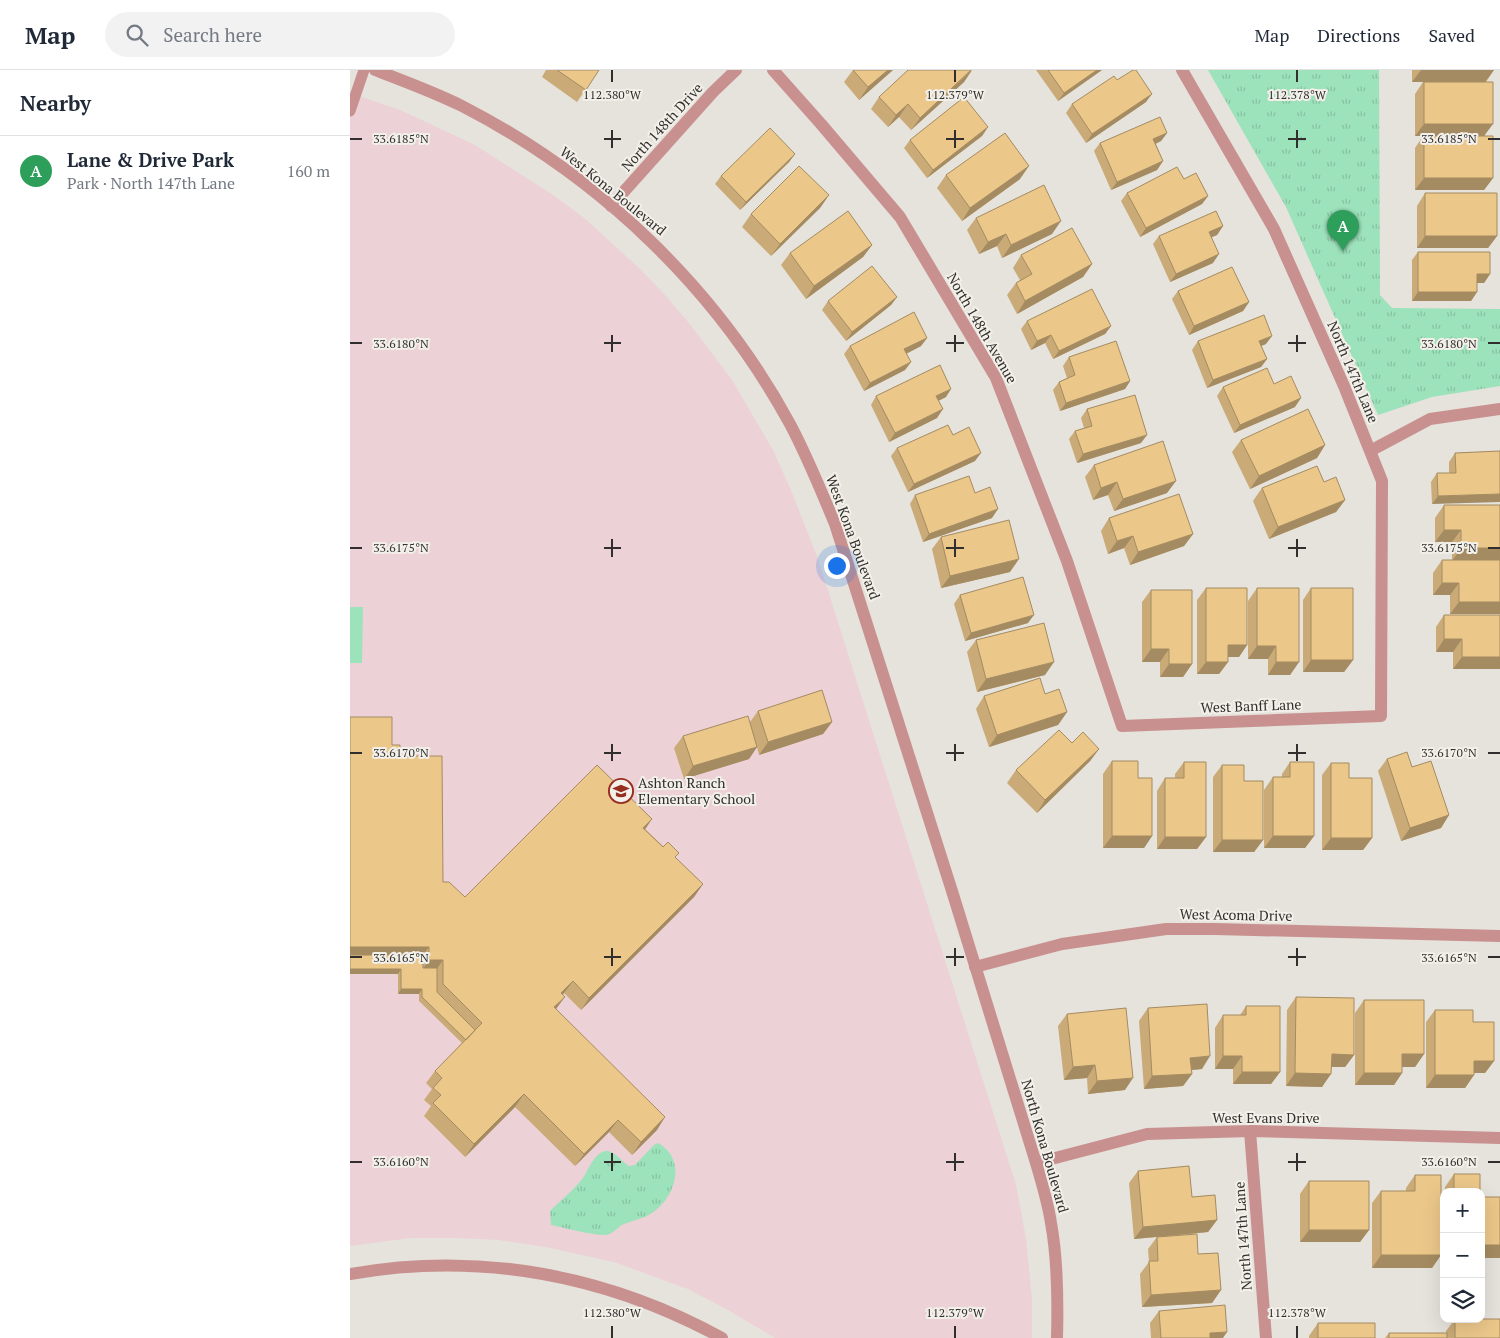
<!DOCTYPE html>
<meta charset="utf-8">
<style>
body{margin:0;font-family:"PT Serif",serif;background:#f2f2f3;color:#1f2937}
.controls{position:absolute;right:15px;bottom:15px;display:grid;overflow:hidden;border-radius:10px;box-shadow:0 5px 20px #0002}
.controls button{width:45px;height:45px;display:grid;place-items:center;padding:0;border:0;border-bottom:1px solid #e0e1e3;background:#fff;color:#1f2937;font:25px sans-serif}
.you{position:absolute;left:486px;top:495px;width:18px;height:18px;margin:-12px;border:4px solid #fff;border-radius:50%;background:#1a73e8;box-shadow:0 0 0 8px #1a73e833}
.badge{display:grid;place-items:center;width:32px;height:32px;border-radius:50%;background:#972d1e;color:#fff;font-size:16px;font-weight:700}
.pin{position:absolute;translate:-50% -41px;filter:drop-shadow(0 1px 2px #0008)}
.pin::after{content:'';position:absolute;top:26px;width:18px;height:15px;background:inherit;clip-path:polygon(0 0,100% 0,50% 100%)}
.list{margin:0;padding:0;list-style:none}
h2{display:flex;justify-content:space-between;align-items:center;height:65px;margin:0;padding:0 20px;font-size:21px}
h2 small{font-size:16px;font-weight:400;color:#747a83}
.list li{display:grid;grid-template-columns:32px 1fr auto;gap:15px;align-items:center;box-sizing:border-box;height:70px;padding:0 20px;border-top:1px solid #e0e1e3}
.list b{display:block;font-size:19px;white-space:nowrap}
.list p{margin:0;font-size:16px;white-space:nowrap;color:#747a83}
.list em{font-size:16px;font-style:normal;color:#747a83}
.icon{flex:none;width:28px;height:28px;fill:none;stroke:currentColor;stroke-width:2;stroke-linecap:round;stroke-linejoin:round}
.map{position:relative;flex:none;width:1150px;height:1268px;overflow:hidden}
header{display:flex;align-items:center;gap:30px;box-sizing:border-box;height:70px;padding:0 25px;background:#fff;border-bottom:1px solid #e0e1e3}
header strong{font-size:24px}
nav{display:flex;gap:28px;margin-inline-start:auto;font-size:18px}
.search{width:350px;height:45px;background:#f2f2f3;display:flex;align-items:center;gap:12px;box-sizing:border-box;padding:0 18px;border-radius:28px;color:#747a83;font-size:19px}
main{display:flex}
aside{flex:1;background:#fff}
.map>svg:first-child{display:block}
.education{fill:#ecd1d7}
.grass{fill:url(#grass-tufts)}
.garden{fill:#9ce2bb}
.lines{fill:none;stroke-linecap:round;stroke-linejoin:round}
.service{stroke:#c8918f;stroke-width:11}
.minor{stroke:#c8918f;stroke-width:12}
.wall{fill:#caab77}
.shaded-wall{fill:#a48b61}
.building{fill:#ebc78a;stroke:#a48b61}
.ticks{fill:none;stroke:#312f2d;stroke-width:2}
.labels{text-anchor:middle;stroke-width:4;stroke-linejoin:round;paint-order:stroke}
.street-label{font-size:14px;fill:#312f2d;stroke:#f3f0ea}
.poi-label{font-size:14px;fill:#312f2d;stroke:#f3f0ea;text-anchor:start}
.ticks-label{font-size:12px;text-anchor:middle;fill:#312f2d;stroke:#f3f0ea;stroke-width:4;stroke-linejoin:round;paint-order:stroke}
</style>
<header>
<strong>Map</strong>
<div class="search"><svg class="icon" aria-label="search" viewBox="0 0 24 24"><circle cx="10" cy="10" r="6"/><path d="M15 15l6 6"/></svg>Search here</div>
<nav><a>Map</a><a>Directions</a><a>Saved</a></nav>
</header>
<main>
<aside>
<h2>Nearby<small></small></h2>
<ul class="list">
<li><span class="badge" style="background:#2e9e5b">A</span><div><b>Lane &amp; Drive Park</b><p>Park · North 147th Lane</p></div><em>160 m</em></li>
</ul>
</aside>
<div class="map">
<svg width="1150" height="1268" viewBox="0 0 1150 1268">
<defs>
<pattern id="grass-tufts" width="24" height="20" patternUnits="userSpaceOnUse" patternTransform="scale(1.25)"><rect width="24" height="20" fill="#9ce2bb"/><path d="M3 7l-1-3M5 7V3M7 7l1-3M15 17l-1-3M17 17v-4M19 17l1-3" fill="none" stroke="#87c2a1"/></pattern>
</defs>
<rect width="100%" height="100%" fill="#e6e2dc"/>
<path class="education" d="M0,23l50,17 75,35 78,50 30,22 57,52 23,24 26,30 43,57 41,70 17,38 28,71 198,626 10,54 6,61v38h-257l-47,-28 -40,-21 -74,-27 -32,-7 -36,-8 -47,-7 -43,-2h-46l-60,8z"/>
<path class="grass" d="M858,0h171l1,225 12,13 108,1v77l-68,11 -54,18 -92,-208z
M308,1073c29,16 18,54 -6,70 -9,6 -18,7 -28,11 -7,3 -11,11 -20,11 -12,0 -39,-7 -53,-10l-1,-14c11,-11 29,-25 36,-38 4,-7 10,-21 20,-22 8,-1 16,11 23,15l6,-1 19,-20z"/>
<path class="garden" d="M0,537h13l-1,56h-12z"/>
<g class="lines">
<path class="service" d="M0,41l14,-41"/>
<path class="minor" d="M25,0c29,11 59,22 87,36 138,71 254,182 328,318 17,32 31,66 45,100l117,367 84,272c6,20 12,40 15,60 7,38 7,77 6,115
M423,0l48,54 79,93 96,161 71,183 55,165 259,-10 1,-235 -38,-95 -70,-157 -92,-159
M261,136l102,-114 23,-22
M1020,381l60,-32 70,-10
M625,897l87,-23 104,-15h49l285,7
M900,1061l16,207
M686,1093l111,-29 103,-3 250,7
M0,1204c130,-23 257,1 372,64"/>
</g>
<path class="wall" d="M196,0h53l-22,32 -35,-25z
M503,0h40l-34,30 -15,-18z
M622,0l-8,12 -53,48 -12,-13 -11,10 -17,-18 8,-12z
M686,0h66l-44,31z
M1062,0h82l-8,12 -1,54 8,42 -9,12h-69v-42l8,-12h-8v-42l8,-12h-11z
M767,10l29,22 -60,41 -20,-30 6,-9z
M638,57l-6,9 -55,42 -23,-30 6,-8z
M817,63l-6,8 -5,3 7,17 -6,9 -46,20 -17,-39 6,-8z
M445,84l-6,8 -49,48 -25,-26 6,-8z
M596,105l74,4 -58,42 -25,-33z
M834,109l24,17 -6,8 -62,33 -19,-36 6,-8z
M1075,123l72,43 -9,12h-71v-42z
M479,125l-9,13 -49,48 -29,-29 9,-13z
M626,148l76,16 -50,24 -5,-12 -18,8 -12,-24z
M873,156l-6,9 -6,2 2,26 -43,19 -17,-38 6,-8z
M522,175l-9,12 -57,42 -25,-34 9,-12z
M1068,182l72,22 -6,9h-7v9l-6,9h-59v-41z
M671,185l71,9 -9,13 -66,37 -10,-19 9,-12 4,-3 -7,-12z
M828,221l71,11 -6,9 -54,24 -17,-36z
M547,227l-6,8 -45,36 -24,-31 6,-9z
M677,251l84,5 -6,8 -52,25 -8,-16 -14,7 -10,-21z
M577,268l-6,8 -15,8 5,8 -6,8 -41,21 -20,-37 6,-8z
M848,271l68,3 -5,2 6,13 -6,8 -54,21 -15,-38z
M719,287l61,24 -5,8 -65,22 -7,-21 6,-8 8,-4 -4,-12z
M924,314l21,23 -61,26 -17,-37 6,-9z
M526,326l70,1 -8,4 -1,17 -48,24 -18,-37z
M737,339l54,34 -64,20 -8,-24 6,-8 9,-3 -3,-10z
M603,365l22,26 -67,31 -17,-36 6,-8z
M891,370l84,5 -8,13 -67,31 -18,-37z
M1150,381l-68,53 -1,-22 6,-9h12v-11l6,-9z
M744,395l73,28 -53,18 -6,-16 -15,5 -8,-23z
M974,412l21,18 -9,12 -67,27 -16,-38 9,-13z
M625,423l17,25 -69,24 -13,-38 5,-9z
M1094,435h56v109h-50v-19h-17v-22l9,-13h10v-18h-17v-24z
M759,448l84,16 -9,12 -54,19 -6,-17 -16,6 -7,-23z
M591,467l69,35 -69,16 -9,-39z
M856,518l41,57 -8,12h-11v5l-9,12h-22v-74z
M907,518l42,74 -9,13h-22v-16h-20v-58z
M961,518l42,72 -9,12h-41v-72z
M801,520l41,74 -9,13h-23v-15h-18v-60z
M610,525l68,28 -63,18 -11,-37z
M1094,545l56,54h-47v-17h-17v-25z
M626,570l69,35 -68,17 -10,-40z
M695,624l22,18 -9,13 -69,22 -13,-38 8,-13z
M408,641l74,11 -9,12 -64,21 -2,-8 -8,12 -65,20 -10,-31 9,-12 67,-14z
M722,673l27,6 -9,12 -53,52 -30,-30 9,-13z
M42,675l8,11 43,126 22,15 180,-68 58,55 -9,13 -113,113 -17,-17 -8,16 101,121 -25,25 -23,-23 -34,34 -60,-59 -50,50 -41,-41 7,-10 -7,-6 8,-11 -6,-6 9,-12 27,-28 -43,-42v-7h-21v-20h-48z
M1037,689l62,56 -8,13 -40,13 -23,-70z
M762,691l26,17 14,58 -8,12h-41v-74z
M834,692l22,75 -9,12h-40v-58l8,-13h10v-4z
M940,692l24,74 -9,12h-41v-58l9,-13h9v-3z
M981,693l18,15 23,60 -9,12h-41v-75z
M872,695l22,16 19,59 -9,12h-41v-75z
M946,927l58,58 -9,12h-14l-9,20 -36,-1 1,-76z
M1014,930l60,54 -9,13h-13v6l-8,12h-39v-72z
M896,936l34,66 -9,12h-38v-15h-18v-41l8,-13h17z
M798,938l54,61 -11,1 1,4 -9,12 -39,3 -5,-68z
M1085,940l38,12 21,39 -9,12h-11v2l-9,13h-39v-66z
M717,944l58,76 -37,4 -1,-16 -23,2 -6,-54z
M788,1101l54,26 25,23 -9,12 -46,5 36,17 23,36 -9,13 -70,4 -2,-33 9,-12 -1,-13 9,-12 -23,2 -5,-56z
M1104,1104l26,18h-35v-5z
M1065,1105l26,80 -9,13h-60v-65l9,-12h25v-3z
M959,1111l60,49 -9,12h-60v-48z
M809,1241l64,27h-72l-1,-15z
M1105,1249l45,19h-115l4,-5h57v-2z
M968,1253l57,15h-66v-2z"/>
<path class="shaded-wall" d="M538,0h5l-34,30 9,-13z
M622,0l-8,12 -53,48 9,-12z
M747,0h5l-44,31 6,-8z
M1071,0h73l-9,12h-73z
M802,24l-6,8 -60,41 6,-9z
M558,34l-9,13 -11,10 8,-12z
M1074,54h69l-9,12h-69z
M638,57l-6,9 -55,42 6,-8z
M817,63l-6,8 -14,6 6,-8z
M445,84l-6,8 -49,48 6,-8z
M813,91l-6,9 -46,20 6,-8z
M679,96l-9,13 -58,42 8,-13z
M1074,108h69l-9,12h-69z
M479,125l-9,13 -49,48 9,-12z
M858,126l-6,8 -62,33 6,-9z
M711,151l-9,13 -50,24 9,-13z
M873,156l-6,9 -14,6 6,-9z
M656,164l-9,12 -18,8 9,-12z
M1075,166h72l-9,12h-71z
M522,175l-9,12 -57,42 8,-13z
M869,184l-6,9 -43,19 6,-8z
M742,194l-9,13 -66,37 8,-13z
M1127,204h13l-6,9h-13z
M1068,222h59l-6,9h-59z
M547,227l-6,8 -45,36 6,-9z
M899,232l-6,9 -54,24 5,-9z
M761,256l-6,8 -52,25 6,-8z
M701,265l-6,8 -14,7 6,-9z
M922,266l-6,8 -13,5 6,-8z
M577,268l-6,8 -23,12 6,-9z
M917,289l-6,8 -54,21 6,-8z
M561,292l-6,8 -41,21 6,-8z
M780,311l-5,8 -65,22 6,-8z
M601,319l-5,8 -16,8 6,-9z
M951,328l-6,9 -61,26 6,-8z
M593,339l-6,9 -48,24 6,-9z
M797,365l-6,8 -64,20 6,-9z
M975,375l-8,13 -67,31 9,-13z
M631,383l-6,8 -67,31 6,-8z
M826,411l-9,12 -53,18 9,-12z
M767,412l-9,13 -15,5 8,-12z
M1150,424v8l-68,2 6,-8z
M995,430l-9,12 -67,27 9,-12z
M648,439l-6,9 -69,24 6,-8z
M1094,460h17l-9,12h-17z
M843,464l-9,12 -54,19 8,-13z
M783,466l-9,12 -16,6 9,-13z
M1111,478h39v13h-48z
M669,489l-9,13 -69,16 9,-12z
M1092,513h17l-9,12h-17z
M1109,532h41v12h-50z
M684,545l-6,8 -63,18 6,-8z
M1094,569h18l-9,13h-17z
M878,575h19l-8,12h-20z
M907,576h19l-8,13h-20z
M801,579h18l-9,13h-18z
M1112,587h38v12h-47z
M961,590h42l-9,12h-41z
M704,592l-9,13 -68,17 9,-13z
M856,592h22l-9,12h-22z
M926,592h23l-9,13h-22z
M819,594h23l-9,13h-23z
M717,642l-9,13 -69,22 8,-12z
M482,652l-9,12 -64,21 9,-13z
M407,677l-8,12 -65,20 9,-13z
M749,679l-9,12 -53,52 8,-13z
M1099,745l-8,13 -40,13 9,-13z
M302,749l-8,12 -1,-3z
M762,766h40l-8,12h-41z
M923,766h41l-9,12h-41z
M815,767h41l-9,12h-40z
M981,768h41l-9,12h-41z
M872,770h41l-9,12h-41z
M353,814l-9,13 -113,113 8,-12z
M0,877h79l-9,12h-70z
M79,890h14l-9,13h-14z
M0,899h51l-3,5h-48z
M223,911l-9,12 -12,12 9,-12z
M51,919h21l-3,5h-21z
M215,927l-9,12 -2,-2z
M982,984l22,1 -9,12h-22z
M1052,984h22l-9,13h-21z
M860,986l-8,13 -21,2 9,-13z
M873,986h19l-9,13h-18z
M1124,991h20l-9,12h-20z
M745,995l-8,13 -23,2 9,-13z
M892,1002h38l-9,12h-38z
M945,1003l36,1 -9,13 -36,-1z
M1014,1003h38l-8,12h-39z
M842,1004l-9,12 -39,3 8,-13z
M1085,1005h39l-9,13h-39z
M783,1008l-8,12 -37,4 9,-13z
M174,1024l-9,13 -50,50 9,-13z
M315,1047l-8,13 -25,25 9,-13z
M268,1050l-9,12 -34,34 9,-12z
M867,1150l-9,12 -74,7 9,-12z
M959,1160h60l-9,12h-60z
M1131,1175h19v13h-19z
M1031,1185h60l-9,13h-60z
M871,1220l-9,13 -70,4 9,-12z
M877,1262l-4,6h-17l4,-5z"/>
<path class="building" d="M207,0h42l-13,20z
M503,0h35l-20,17z
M558,0h63l-51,48 -12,-14 -12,11 -17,-18z
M698,0h49l-33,23z
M783,0h3l16,24 -60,40 -20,-30 42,-28 3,4z
M1074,12h69v42h-69z
M614,27l24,30 -55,43 -23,-30z
M810,47l7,16 -14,6 10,22 -46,21 -17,-39z
M420,58l25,26 -49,48 -25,-26z
M655,63l24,33 -59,42 -24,-33z
M1074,66h69v42h-69z
M449,96l30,29 -49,49 -29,-30z
M827,97l7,12 12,-6 12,23 -62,32 -19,-35z
M694,115l17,36 -50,24 -5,-11 -18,8 -12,-24z
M1075,123h72v43h-72z
M498,141l24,34 -58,41 -24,-33z
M866,141l7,15 -14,6 10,22 -43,20 -17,-38z
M722,158l20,36 -67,37 -9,-18 16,-9 -11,-19z
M1068,182h72v22h-13v18h-59z
M522,196l25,31 -45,35 -24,-31z
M882,197l17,35 -55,24 -16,-35z
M742,219l19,37 -52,25 -8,-16 -14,6 -10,-20z
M564,242l13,26 -23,11 7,13 -41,21 -20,-37z
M914,245l8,21 -13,5 8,18 -54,21 -15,-39z
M766,271l14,40 -64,22 -7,-21 16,-7 -6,-18z
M590,295l11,24 -15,7 7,13 -48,24 -19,-37z
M917,298l7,16 17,-8 10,22 -61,27 -17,-38z
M785,325l12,40 -64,19 -8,-23 17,-5 -5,-17z
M958,339l17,36 -66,31 -18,-36z
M598,355l5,10 16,-8 12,26 -67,31 -17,-36z
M813,371l13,40 -53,18 -6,-17 -16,6 -7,-23z
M1150,381v43l-62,2 -1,-23h19l-1,-20z
M967,396l7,16 12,-5 9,23 -67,27 -16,-39z
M619,406l6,17 15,-6 8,22 -69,25 -14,-39z
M829,424l14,40 -55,18 -5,-16 -16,5 -8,-23z
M1094,435h56v43h-39v-18h-17z
M659,450l10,39 -69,17 -9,-39z
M1092,490h58v42h-41v-19h-17z
M673,507l11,38 -63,18 -11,-38z
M856,518h41v57h-19v17h-22z
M907,518h42v74h-23v-16h-19z
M961,518h42v72h-42z
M801,520h41v74h-23v-15h-18z
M1094,545h56v42h-38v-18h-18z
M694,553l10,39 -68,17 -10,-39z
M690,608l5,16 14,-5 8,23 -70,23 -13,-39z
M472,620l10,32 -64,20 -10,-31z
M398,646l9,31 -64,19 -10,-30z
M0,647h42v28h8v11h42l1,126h6l16,15 132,-132 55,54 -9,9 20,19 5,-5 11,11 -4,4 28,27 -114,114 -16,-17 -12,12 4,4 -11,10 111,110 -24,25 -23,-22 -34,34 -60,-60 -50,50 -41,-41 8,-8 -8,-7 9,-10 -7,-7 47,-48 -39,-39v-24h-14v-13h-79z
M709,660l13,13 11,-11 16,17 -54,51 -29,-30z
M1057,682l5,15 19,-6 18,54 -39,13 -23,-69z
M762,691h26v17h14v58h-40z
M834,692h22v75h-41v-59h19z
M940,692h24v74h-41v-59h17z
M981,693h18v15h23v60h-41z
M872,695h22v16h19v59h-41z
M0,885h73v13h14v24l38,38 -9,10 -44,-43v-8h-21v-20h-51z
M946,927l58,1v57l-22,-1 -1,20 -36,-1z
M1014,930h60v54h-22v19h-38z
M857,934l3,52 -20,2 2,16 -40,2 -4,-68z
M896,936h34v66h-38v-16h-19v-41h23z
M776,938l7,70 -36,3 -2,-16 -22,2 -6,-53z
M1085,940h38v12h21v39h-20v14h-39z
M839,1096l3,31 23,-2 2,25 -74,7 -5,-56z
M1104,1104h26v18h-26z
M1065,1105h26v80h-60v-64h34z
M959,1111h60v49h-60z
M1131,1127h19v48h-19z
M847,1164l1,20 20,-1 3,37 -70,5 -2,-34h9l-1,-24z
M875,1235l2,27 -17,1v5h-49l-2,-27z
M1105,1249h45v19h-45z
M968,1253h57v15h-57z
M1039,1263h58v5h-58z"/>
<path class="ticks" d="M262,0v12M605,0v12M947,0v12M262,60v18M605,60v18M947,60v18M0,69h12M254,69h17M596,69h18M938,69h18M1138,69h12M262,265v17M605,265v17M947,265v17M0,273h12M254,273h17M596,273h18M938,273h18M1138,273h12M262,469v18M605,469v18M947,469v18M0,478h12M254,478h17M596,478h18M938,478h18M1138,478h12M262,674v17M605,674v17M947,674v17M0,683h12M254,683h17M596,683h18M938,683h18M1138,683h12M262,878v18M605,878v18M947,878v18M0,887h12M254,887h17M596,887h18M938,887h18M1138,887h12M262,1083v18M605,1083v18M947,1083v18M0,1092h12M254,1092h17M596,1092h18M938,1092h18M1138,1092h12M262,1256v12M605,1256v12M947,1256v12"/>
<defs>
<symbol id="school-ring" viewBox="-11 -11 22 22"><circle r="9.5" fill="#f3f0ea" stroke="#972d1e" stroke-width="1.5"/><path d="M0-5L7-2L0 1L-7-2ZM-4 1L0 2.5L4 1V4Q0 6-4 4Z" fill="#972d1e"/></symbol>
</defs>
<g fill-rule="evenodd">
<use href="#school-ring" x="257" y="707" width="28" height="28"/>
</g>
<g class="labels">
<g class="street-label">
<text transform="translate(312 57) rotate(-48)" y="5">North 148th Drive</text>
<text transform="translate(263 121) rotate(39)" y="5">West Kona Boulevard</text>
<text transform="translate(632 258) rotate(60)" y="5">North 148th Avenue</text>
<text transform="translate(1003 302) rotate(67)" y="5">North 147th Lane</text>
<text transform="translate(503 467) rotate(70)" y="5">West Kona Boulevard</text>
<text transform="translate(901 636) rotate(-2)" y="5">West Banff Lane</text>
<text transform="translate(886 845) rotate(1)" y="5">West Acoma Drive</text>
<text x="916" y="1053">West Evans Drive</text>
<text transform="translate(695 1076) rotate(74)" y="5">North Kona Boulevard</text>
<text transform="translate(893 1166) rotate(-94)" y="5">North 147th Lane</text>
</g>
<g class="poi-label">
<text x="288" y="718">Ashton Ranch<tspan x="288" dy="16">Elementary School</tspan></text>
</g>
</g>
<g class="ticks-label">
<text x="262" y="29">112.380°W</text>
<text x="605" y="29">112.379°W</text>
<text x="947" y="29">112.378°W</text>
<text x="51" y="73">33.6185°N</text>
<text x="1099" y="73">33.6185°N</text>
<text x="51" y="278">33.6180°N</text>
<text x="1099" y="278">33.6180°N</text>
<text x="51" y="482">33.6175°N</text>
<text x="1099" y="482">33.6175°N</text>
<text x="51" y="687">33.6170°N</text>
<text x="1099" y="687">33.6170°N</text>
<text x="51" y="892">33.6165°N</text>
<text x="1099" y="892">33.6165°N</text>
<text x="51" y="1096">33.6160°N</text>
<text x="1099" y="1096">33.6160°N</text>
<text x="262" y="1247">112.380°W</text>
<text x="605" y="1247">112.379°W</text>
<text x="947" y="1247">112.378°W</text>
</g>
</svg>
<div class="controls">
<button>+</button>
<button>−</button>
<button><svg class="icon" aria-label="layers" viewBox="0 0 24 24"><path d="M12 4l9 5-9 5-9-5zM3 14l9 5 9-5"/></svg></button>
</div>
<div class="you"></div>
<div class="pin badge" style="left:993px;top:181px;background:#2e9e5b">A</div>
</div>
</main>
